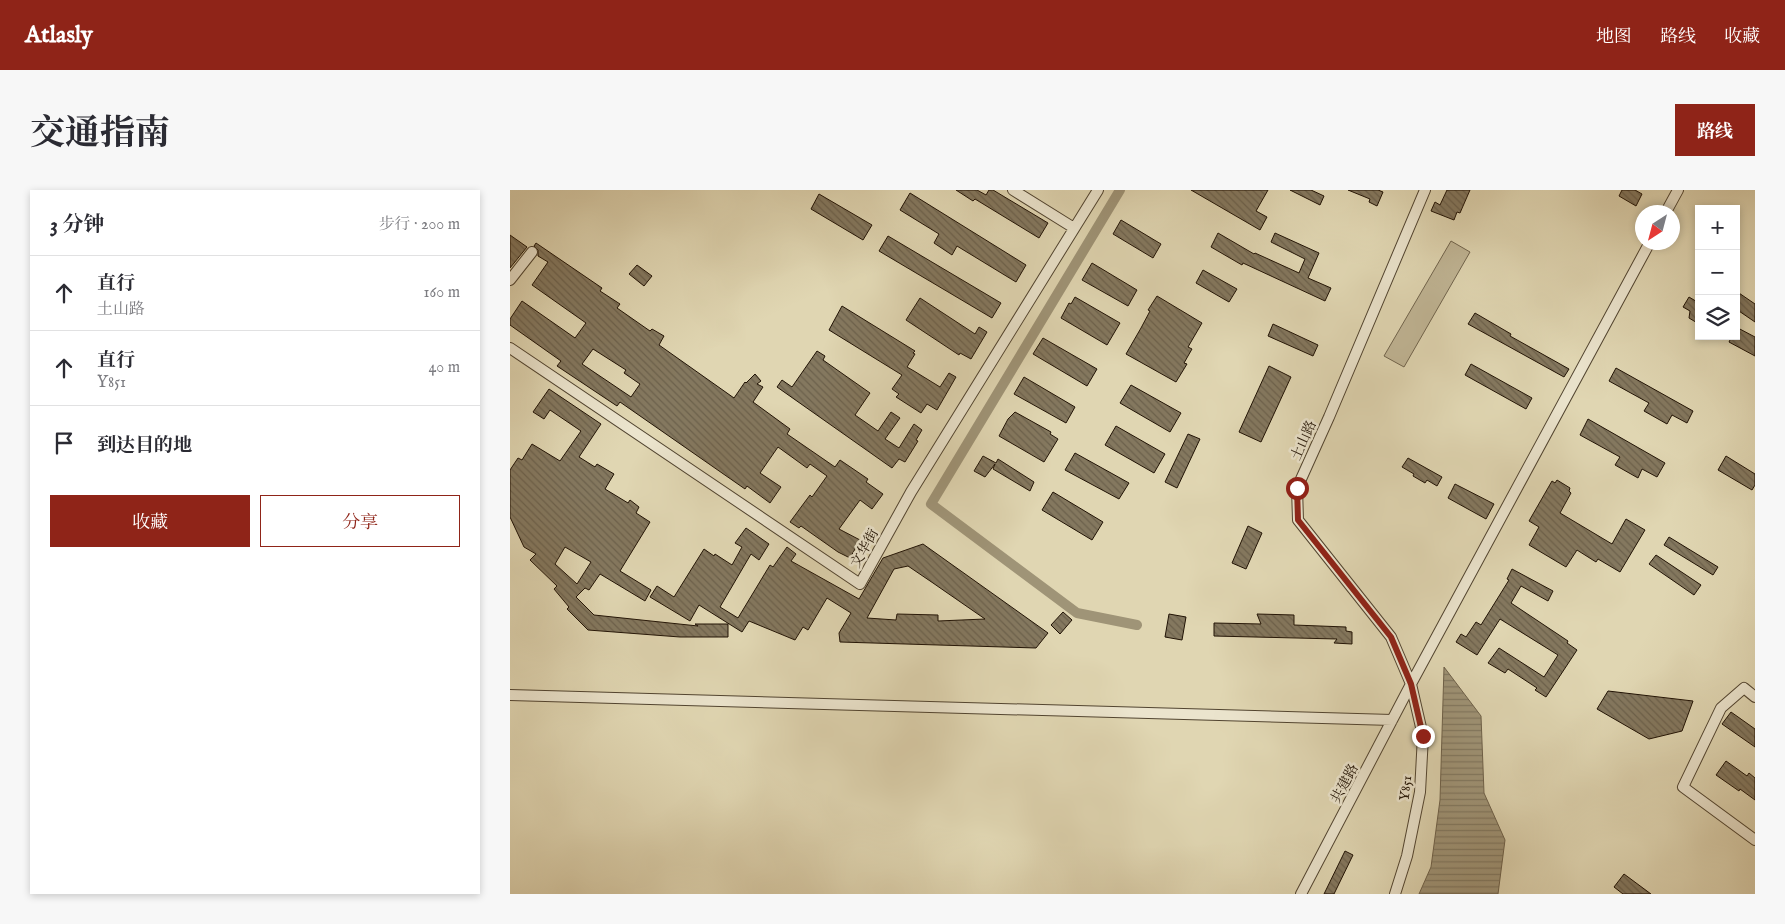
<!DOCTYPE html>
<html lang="zh">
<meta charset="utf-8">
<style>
body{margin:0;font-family:"IM FELL English","Noto Serif SC",serif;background:#f7f7f7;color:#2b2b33}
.controls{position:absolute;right:15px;top:15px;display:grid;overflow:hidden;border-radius:0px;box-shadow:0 2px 8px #0003}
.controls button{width:45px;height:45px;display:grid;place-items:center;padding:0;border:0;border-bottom:1px solid #e1e1e2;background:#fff;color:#2b2b33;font:25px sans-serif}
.compass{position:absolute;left:1125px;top:15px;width:45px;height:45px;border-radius:50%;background:#fff;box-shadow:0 2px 8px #0003;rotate:216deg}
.stop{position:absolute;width:15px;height:15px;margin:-11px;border:4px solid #8f2418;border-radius:50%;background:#fff}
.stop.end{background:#8f2418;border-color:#fff;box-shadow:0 1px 5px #0008}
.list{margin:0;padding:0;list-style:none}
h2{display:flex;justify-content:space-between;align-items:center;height:65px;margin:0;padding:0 20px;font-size:21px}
h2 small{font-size:16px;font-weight:400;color:#7c7c81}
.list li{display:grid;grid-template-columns:32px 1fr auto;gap:15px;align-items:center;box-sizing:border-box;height:75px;padding:0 20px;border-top:1px solid #e1e1e2}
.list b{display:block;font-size:19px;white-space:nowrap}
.list p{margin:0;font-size:16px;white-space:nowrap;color:#7c7c81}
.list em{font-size:16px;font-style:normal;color:#7c7c81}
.actions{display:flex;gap:10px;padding:15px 20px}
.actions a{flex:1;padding:11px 0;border:1px solid #8f2418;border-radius:0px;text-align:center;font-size:18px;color:#8f2418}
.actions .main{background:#8f2418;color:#fff}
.icon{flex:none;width:28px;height:28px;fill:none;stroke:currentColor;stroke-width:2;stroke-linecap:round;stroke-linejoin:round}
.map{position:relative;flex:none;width:1245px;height:704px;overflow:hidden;border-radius:0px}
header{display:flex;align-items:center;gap:30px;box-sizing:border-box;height:70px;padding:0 25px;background:#8f2418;color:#fff}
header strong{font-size:24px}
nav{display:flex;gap:28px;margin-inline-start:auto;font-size:18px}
.intro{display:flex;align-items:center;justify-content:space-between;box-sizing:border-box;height:120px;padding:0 30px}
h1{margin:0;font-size:35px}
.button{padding:12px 22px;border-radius:0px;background:#8f2418;color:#fff;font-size:18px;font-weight:700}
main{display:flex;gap:30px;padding:0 30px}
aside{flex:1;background:#fff;border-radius:0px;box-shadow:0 2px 8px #0003}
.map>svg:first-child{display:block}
.pitch{fill:#c0b595;stroke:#70644d}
.water{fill:url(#water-rules);stroke:#6d6049}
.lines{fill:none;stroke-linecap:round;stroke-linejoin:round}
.canal{stroke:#9f9477;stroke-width:10}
.building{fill:url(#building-back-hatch);stroke:#211305;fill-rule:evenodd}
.minor-casing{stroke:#514430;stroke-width:12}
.minor{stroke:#ebe4cd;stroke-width:10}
.route{stroke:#8f2418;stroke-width:6}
.labels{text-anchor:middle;stroke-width:5;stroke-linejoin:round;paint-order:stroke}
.street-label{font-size:14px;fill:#211305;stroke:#ebe4cd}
</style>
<header>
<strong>Atlasly</strong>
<nav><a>地图</a><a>路线</a><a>收藏</a></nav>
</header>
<div class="intro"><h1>交通指南</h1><a class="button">路线</a></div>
<main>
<aside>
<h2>3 分钟<small>步行 · 200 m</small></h2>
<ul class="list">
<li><svg class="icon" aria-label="ahead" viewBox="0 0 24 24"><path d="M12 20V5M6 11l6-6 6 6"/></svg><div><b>直行</b><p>土山路</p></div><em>160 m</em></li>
<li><svg class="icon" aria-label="ahead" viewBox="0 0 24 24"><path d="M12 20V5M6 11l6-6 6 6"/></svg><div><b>直行</b><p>Y851</p></div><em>40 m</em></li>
<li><svg class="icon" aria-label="arrive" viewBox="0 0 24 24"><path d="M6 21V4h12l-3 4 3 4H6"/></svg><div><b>到达目的地</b></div></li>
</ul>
<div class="actions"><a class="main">收藏</a><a>分享</a></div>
</aside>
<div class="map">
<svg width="1245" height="704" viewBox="0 0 1245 704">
<defs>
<pattern id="water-rules" width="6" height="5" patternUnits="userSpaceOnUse" patternTransform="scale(1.25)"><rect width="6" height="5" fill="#9f9477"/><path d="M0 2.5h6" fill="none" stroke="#817860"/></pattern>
<pattern id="building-back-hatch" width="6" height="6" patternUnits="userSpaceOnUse" patternTransform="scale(1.25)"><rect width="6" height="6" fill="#84785f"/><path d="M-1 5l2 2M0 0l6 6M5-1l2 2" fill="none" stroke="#6c614c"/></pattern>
</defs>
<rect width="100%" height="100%" fill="#e0d6b2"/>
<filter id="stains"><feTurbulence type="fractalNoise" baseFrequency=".004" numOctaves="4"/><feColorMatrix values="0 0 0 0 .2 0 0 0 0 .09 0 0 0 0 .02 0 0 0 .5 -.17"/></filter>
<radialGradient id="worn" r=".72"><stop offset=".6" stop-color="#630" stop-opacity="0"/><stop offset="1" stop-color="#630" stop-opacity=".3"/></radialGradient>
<path class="pitch" d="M941,51l19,11 -66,115 -20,-11z"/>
<path class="water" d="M934,477l37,49 3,77 21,47 -7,54h-79l12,-27 9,-67z"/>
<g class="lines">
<path class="canal" d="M610,0l-189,314 146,109 60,12"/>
</g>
<path class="building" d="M446,0h21l9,5 3,-5h4l55,33 -9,15 -64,-39 -2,2z
M681,0h77l-12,21 11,6 -7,13z
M780,0h21l13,6 -4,9z
M838,0h30l5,2 -6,14 -8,-4 1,-3z
M937,0h23l-10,23 -3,-1 -3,8 -23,-9 4,-9 5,3z
M1112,0h13l7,4 -6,12 -17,-10z
M400,3l116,72 -10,17 -59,-36 -5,9 -18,-12 5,-9 -39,-24z
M309,4l53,31 -9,15 -52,-31z
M611,30l40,24 -8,14 -40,-24z
M708,43l36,21 1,-1 44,20 6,-14 -34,-17 4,-9 44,20 -11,25 23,10 -6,13 -82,-38 -1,2 -31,-18z
M0,45l17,12 -17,21z
M378,46l113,67 -9,15 -113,-67z
M26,53l66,45 -2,3 20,13 -3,4 33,23 2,-2 12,7 -5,9 75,53 11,-16 1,1 9,-9 6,7 -4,3 6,3 -10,15 37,27 -3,5 48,33 5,-7 28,19 -2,3 17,12 -11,15 -12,-9 -21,29 21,11 -10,18 -12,-6 -37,-26 -2,2 -9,-6 20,-27 2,2 15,-21 -17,-12 -3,4 -29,-21 -18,26 21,14 -11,16 -23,-17 -2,3 -125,-87 -3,4 -60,-40 4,-5 -51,-36v-6l12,-18 53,37 11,-15 -54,-38 16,-23 -10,-6v-6l-4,-4zM83,159l33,21 -2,3 16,11 -9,13 -49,-33z
M582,73l45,27 -9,16 -46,-26z
M127,75l15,11 -8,10 -15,-12z
M693,80l34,19 -8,13 -33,-19z
M1226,101l19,13v18l-19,-13z
M647,106l45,27 -14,24 4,2 -8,14 3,1 -11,18 -50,-28 15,-26 9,-17 -2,-1z
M565,107l45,26 -13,22 -46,-27 8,-15 2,1z
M1179,107l10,6v21l-10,-6 1,-7 -7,-4z
M410,108l55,36 4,-7 8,5 -16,27 -11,-6 -1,2 -53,-35z
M332,116l73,45 -2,2 2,1 -8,13 7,4 26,16 9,-14 7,4 -19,33 -10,-6 -6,9 -25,-16 3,-3 -7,-5 10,-14 -73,-45z
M965,123l36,21 -1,2 59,33 -5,8 -96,-53z
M763,134l45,21 -5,11 -45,-20z
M1226,137l19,10v19l-26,-14 3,-6h4z
M533,148l54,31 -10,17 -54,-32z
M307,161l8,5 -2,4 47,33 -15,22 23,16 13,-19 9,6 -15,21 14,9 15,-24 8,6 -6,10 2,1 -13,21 -6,-3 -7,9 -115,-81 5,-7 10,7z
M961,174l61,34 -6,11 -61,-34z
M759,176l22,11 -30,65 -22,-10z
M1106,178l77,43 -6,12 -15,-8 -5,9 -23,-13 5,-8 -40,-22z
M514,187l51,30 -9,16 -52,-29z
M621,195l50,28 -11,19 -50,-29z
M39,199l52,35 -22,33 16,10 2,-3 17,10 -9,15 23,14 2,-3 9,7 -3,6 14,9 -30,49 31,19 -6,11 -45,-27 -11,16 -4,-2 -9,9 18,18 104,11 -3,-2h33v13h-48l-92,-7 -21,-21 2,-2 -15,-18 3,-3 -27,-26 6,-6 -12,-7 -14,-30v-47l8,-12 4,2 10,-16 28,17 21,-30 -31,-21 -6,9 -11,-7zM55,357l26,15 -14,22 -22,-20z
M505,222l36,20 -1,2 8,5 -14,23 -45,-26 9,-17z
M1078,229l77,44 -8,14 -15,-8 -4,9 -23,-13 5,-8 -40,-22z
M606,236l49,28 -11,19 -49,-28z
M678,244l12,5 -23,49 -12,-6z
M565,263l54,30 -10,16 -54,-29z
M473,266l13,7 2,-4 36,23 -4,9 -37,-22 2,-5 -10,13 -11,-6z
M1216,266l29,18v11l-3,5 -34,-20z
M898,268l34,19 -5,9 -10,-6 -2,3 -12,-7 1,-2 -12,-7z
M1047,290l13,8 -1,3 2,2 -11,20 52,31 14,-25 19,11 -25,42 -22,-13 -2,3 -19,-12 -11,17 -37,-22 10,-18 -10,-6 23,-40 3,2z
M945,294l39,20 -8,15 -38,-21z
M543,302l50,30 -11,18 -50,-30z
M738,336l14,7 -16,36 -14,-6z
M236,338l23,16 -10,16 -8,-6 -31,53 18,11 32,-53 3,2 14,-20 9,7 -5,7 68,38 24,-41 40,-14 125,89 -12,15 -196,-6 -1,-9 12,-20 -24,-15 -19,32 -5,-3 -8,13 -46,-19 -7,11 -43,-27 -9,16 -40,-24 7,-11 17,11 30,-48 10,7 1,-2 17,11 10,-18 -7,-4zM398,376l25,17 52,36 -47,2v-6l-41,-1 -1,6 -29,-2 27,-49z
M1159,347l49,30 -5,8 -49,-30z
M1146,365l45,30 -7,10 -45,-31z
M1002,379l41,22 -5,10 -27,-15 -10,17 57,38 -1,2 10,7 -31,47 -11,-7 2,-2 -29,-19 -3,4 -17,-10 11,-15 45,29 14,-22 -58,-36 -23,36 -21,-13 5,-8 5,3 10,-15 5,3 28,-45 -2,-1z
M553,422l9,8 -12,14 -9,-9z
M659,424l17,3 -4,23 -17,-3z
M747,424l37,1v10l52,2v4l6,1v12l-18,-1 3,-4 -123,-3v-13l47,1z
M1098,501l85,10 -11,30 -33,8 -52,-30z
M1221,522l24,17v18l-33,-23z
M1216,571l21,15 2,-3 6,5v22l-15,-11 -1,2 -23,-16z
M835,661l8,4 -19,39h-10z
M1114,684l27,20h-28l-9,-7z"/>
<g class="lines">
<defs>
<path id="minor" d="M503,0l61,38
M1156,22l12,-22
M0,90l22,-28
M0,158l350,236 51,-92 187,-302
M0,505l882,25
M1245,507l-11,-9 -23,20 -38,79 72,53
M791,704l110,-210 239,-442
M885,704l12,-38 13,-64 3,-56 -12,-52 -20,-47 -93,-117 -1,-32 32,-71 96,-227"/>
</defs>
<use href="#minor" class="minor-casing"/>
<use href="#minor" class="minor"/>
</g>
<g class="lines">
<path class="route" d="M787,298l1,32 93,117 20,47 12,52"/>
</g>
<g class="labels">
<g class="street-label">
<text transform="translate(793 250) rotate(-66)" y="5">土山路</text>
<text transform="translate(354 358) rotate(-61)" y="5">文华街</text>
<text transform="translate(834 593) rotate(-62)" y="5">共建路</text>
<text transform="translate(895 598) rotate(-83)" y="5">Y851</text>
</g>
</g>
<rect width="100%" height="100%" filter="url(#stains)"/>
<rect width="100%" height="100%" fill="url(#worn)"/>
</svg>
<div class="controls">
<button>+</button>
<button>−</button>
<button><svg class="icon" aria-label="layers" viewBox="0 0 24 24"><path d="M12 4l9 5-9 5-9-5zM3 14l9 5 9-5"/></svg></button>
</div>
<svg class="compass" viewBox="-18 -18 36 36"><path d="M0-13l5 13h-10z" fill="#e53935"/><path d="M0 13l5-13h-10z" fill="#7c7c81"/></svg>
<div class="stop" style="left:787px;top:298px"></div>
<div class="stop end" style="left:913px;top:546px"></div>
</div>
</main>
